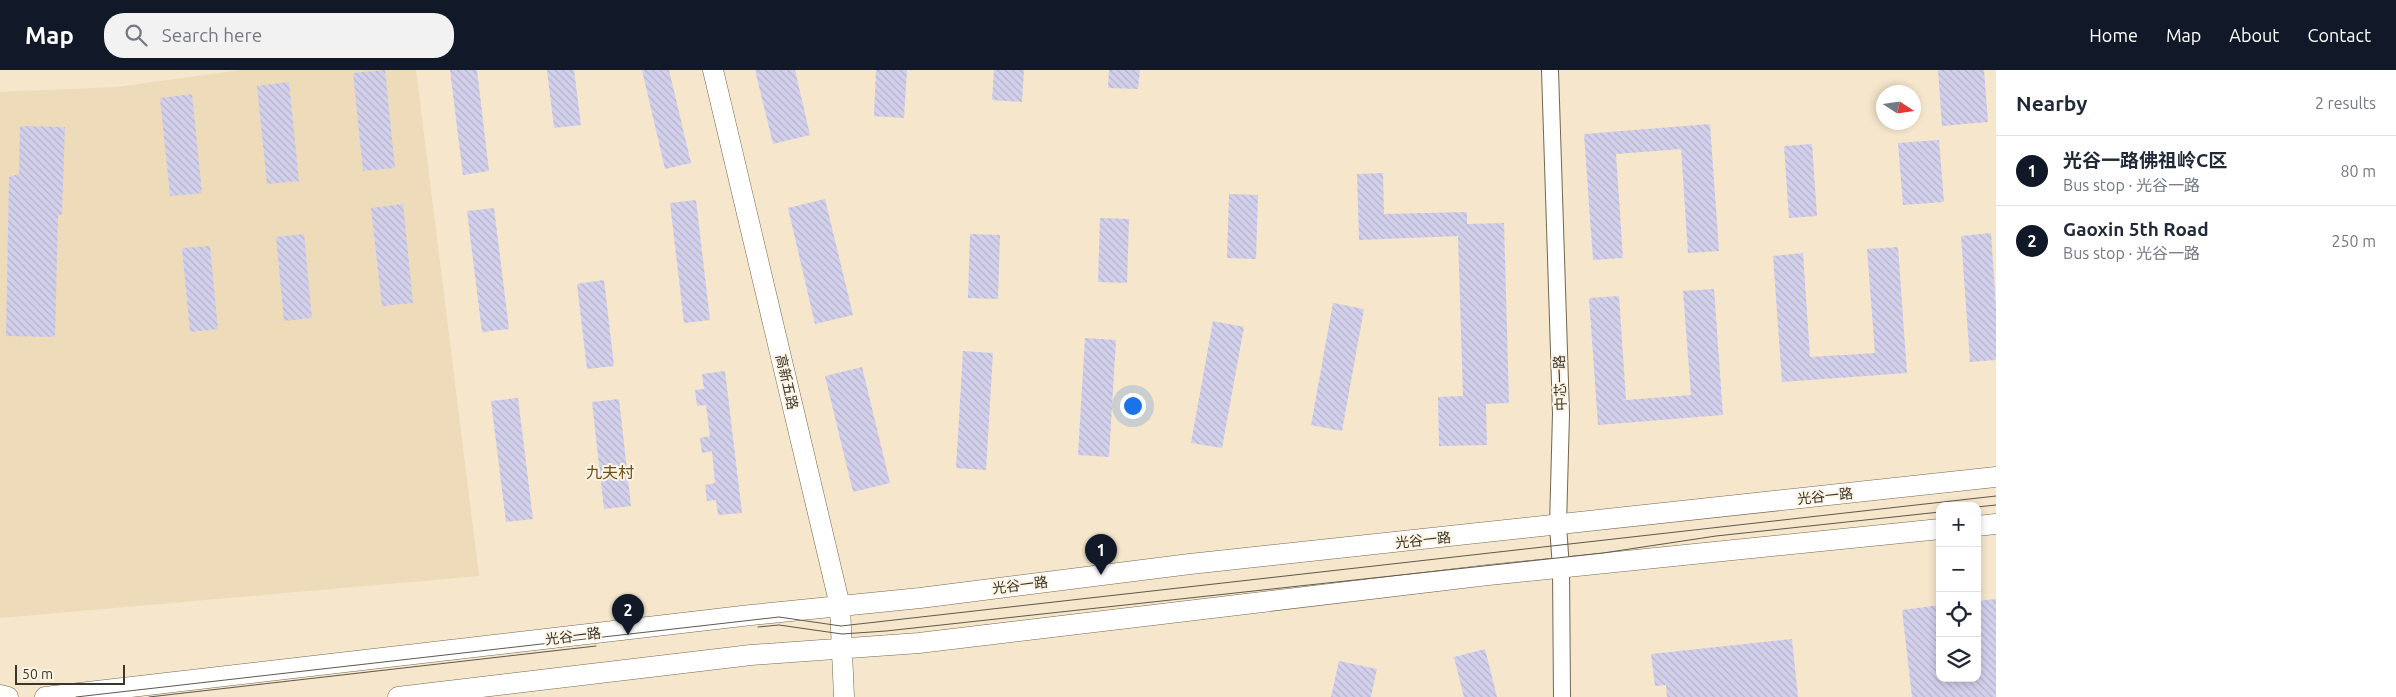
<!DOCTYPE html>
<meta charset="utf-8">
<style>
body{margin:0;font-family:Ubuntu,"Noto Sans SC",sans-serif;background:#f2f2f3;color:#1f2937}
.controls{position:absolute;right:15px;bottom:15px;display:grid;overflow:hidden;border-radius:10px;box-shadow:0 2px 8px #0003}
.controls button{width:45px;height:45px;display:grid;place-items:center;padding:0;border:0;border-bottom:1px solid #e0e1e3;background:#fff;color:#1f2937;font:25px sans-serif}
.compass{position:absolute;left:1876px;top:15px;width:45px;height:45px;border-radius:50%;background:#fff;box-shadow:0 2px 8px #0003;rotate:102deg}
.scale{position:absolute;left:15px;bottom:12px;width:110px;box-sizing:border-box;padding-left:5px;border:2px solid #3b352b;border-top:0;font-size:14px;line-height:18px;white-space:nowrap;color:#3b352b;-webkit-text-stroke:4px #fdf4e4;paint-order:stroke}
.you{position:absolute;left:1132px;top:335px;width:18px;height:18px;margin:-12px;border:4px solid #fff;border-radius:50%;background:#1a73e8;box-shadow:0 0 0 8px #1a73e833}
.badge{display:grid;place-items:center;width:32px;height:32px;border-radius:50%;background:#111827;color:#fff;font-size:16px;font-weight:700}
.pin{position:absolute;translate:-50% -41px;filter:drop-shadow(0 1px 2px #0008)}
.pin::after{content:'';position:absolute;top:26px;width:18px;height:15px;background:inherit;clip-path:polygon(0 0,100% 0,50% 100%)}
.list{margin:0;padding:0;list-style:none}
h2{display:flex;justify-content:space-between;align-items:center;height:65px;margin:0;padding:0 20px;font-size:21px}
h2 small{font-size:16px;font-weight:400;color:#747a83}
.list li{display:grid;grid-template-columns:32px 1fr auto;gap:15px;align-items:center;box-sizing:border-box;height:70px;padding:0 20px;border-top:1px solid #e0e1e3}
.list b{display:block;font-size:19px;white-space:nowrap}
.list p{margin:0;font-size:16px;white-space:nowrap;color:#747a83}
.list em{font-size:16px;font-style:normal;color:#747a83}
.icon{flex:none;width:28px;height:28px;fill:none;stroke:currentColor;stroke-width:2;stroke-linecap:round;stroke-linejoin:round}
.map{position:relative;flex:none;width:1996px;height:627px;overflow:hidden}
header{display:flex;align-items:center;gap:30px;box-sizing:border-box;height:70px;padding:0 25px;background:#111827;color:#fff}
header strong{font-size:24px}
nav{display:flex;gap:28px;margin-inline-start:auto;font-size:18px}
.search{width:350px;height:45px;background:#f2f2f3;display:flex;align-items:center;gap:12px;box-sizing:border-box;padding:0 18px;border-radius:20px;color:#747a83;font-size:19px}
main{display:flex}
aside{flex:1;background:#fff}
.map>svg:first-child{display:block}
.built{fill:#eddbb9}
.building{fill:url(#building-back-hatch)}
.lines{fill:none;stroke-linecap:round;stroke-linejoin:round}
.minor-casing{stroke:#746850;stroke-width:18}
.major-casing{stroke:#746850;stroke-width:21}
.minor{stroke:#fff;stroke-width:16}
.major{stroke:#fff;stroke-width:20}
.tram{stroke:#60584b;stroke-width:1}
.labels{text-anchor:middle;stroke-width:4;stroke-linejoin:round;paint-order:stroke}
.street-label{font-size:14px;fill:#3b352b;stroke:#fdf4e4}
.quarter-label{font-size:16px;fill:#6d4c19;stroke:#fdf4e4}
</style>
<header>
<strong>Map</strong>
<div class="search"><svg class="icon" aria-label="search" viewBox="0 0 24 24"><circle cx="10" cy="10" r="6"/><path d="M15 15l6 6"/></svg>Search here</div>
<nav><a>Home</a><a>Map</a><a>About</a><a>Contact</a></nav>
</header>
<main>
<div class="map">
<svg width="1996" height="627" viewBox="0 0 1996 627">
<defs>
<pattern id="building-back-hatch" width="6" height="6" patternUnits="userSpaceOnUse" patternTransform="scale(1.25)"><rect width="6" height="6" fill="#d3d0ec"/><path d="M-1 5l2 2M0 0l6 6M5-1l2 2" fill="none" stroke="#b6b3cb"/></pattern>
</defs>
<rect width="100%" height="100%" fill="#f5e6cc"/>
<path class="built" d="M241,0h175l63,506 -479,42v-526l117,-5z"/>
<path class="building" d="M385,0l10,98 -32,3 -10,-98z
M450,0h27l12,101 -26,4z
M547,0h27l7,55 -27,3z
M642,0h27l22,93 -26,6z
M755,0h40l15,65 -37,9z
M876,0h31l-3,48 -30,-2z
M994,0h30l-2,32 -30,-2z
M1109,0h31l-2,19 -30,-1z
M1938,0h46l4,52 -46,4z
M289,12l10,99 -32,3 -10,-98z
M192,24l10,99 -32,3 -10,-98z
M1710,54l9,127 -31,2 -7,-104 -65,5 7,104 -30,2 -9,-126z
M20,56l45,1 -3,87 -4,2 -3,121 -49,-1 3,-159 10,-3z
M1939,70l5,62 -41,3 -5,-62z
M1812,74l5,72 -28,2 -5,-72z
M1383,103l1,41 83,-2v12l37,-1 5,180 -23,1 1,41 -48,1 -1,-49 25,-1 -5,-160 -99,4 -2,-66z
M1229,124l29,1 -2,64 -29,-1z
M825,129l28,116 -38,9 -27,-116z
M696,130l14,120 -26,3 -14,-120z
M403,134l10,99 -31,3 -11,-98z
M494,138l15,121 -27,3 -15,-121z
M1100,148l29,1 -2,64 -29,-1z
M1991,163l5,76v51l-26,2 -9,-126z
M304,164l8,84 -28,3 -8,-84z
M970,164l30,1 -2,64 -30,-1z
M210,176l8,83 -28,3 -8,-84z
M1898,177l9,126 -125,9 -9,-126 30,-3 7,104 65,-4 -8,-104z
M604,210l10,86 -27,3 -10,-85z
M1714,219l9,126 -125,10 -9,-127 30,-2 7,104 65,-5 -8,-104z
M1333,233l31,6 -22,122 -31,-6z
M1213,251l31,6 -22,121 -31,-5z
M1085,268l31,2 -7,117 -31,-2z
M963,281l30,2 -7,117 -30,-2z
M862,297l28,116 -37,9 -28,-116z
M725,301l17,142 -24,2 -2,-15 -9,1 -2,-16 10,-2 -3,-32 -10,2 -2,-15 10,-2 -4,-31 -9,1 -2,-16 9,-1 -2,-15z
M518,328l15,121 -27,3 -15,-121z
M619,329l12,107 -27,3 -12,-107z
M1996,529v98h-84l-10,-87 38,-5v73h37v-77z
M1792,569l6,58h-131l-1,-12 -11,1 -4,-32z
M1485,579l12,48h-33l-10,-40z
M1339,591l38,8 -6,28h-40z"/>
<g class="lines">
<defs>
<path id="minor" d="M1550,0l11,344 -3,112 3,42 1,129"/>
<path id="major" d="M713,0l127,536 4,91
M1977,456l19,-2
M0,625l8,2
M45,627l706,-82 169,-17 270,-34 806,-87
M398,627l353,-42 168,-12 569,-68 452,-46"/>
</defs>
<use href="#minor" class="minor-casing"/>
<use href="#major" class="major-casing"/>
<use href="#minor" class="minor"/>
<use href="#major" class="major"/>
<path class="tram" d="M1977,437l19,-2
M758,557l21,-2 63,9 44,-3 717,-78 113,-17 224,-24
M76,627l703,-80 62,9 1155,-130
M149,627l447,-51"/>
</g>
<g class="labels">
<g class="street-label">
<text transform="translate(787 312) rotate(77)" y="5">高新五路</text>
<text transform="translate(1560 313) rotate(-92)" y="5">中芯一路</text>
<text transform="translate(1825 426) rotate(-6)" y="5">光谷一路</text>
<text transform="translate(1423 470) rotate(-6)" y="5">光谷一路</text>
<text transform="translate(1020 515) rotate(-7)" y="5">光谷一路</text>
<text transform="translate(573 566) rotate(-7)" y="5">光谷一路</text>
</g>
<g class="quarter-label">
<text x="610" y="408">九夫村</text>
</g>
</g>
</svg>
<div class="controls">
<button>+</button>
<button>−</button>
<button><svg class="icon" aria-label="locate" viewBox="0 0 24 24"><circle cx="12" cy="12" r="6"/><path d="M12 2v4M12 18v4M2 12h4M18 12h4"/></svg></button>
<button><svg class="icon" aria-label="layers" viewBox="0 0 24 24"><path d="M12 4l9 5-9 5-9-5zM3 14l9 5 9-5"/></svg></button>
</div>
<svg class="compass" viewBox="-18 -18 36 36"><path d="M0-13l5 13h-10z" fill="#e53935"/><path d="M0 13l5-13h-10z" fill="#747a83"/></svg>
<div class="scale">50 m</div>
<div class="you"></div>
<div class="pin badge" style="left:1101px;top:505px">1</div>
<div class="pin badge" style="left:628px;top:565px">2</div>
</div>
<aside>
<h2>Nearby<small>2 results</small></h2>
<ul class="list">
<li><span class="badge">1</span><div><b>光谷一路佛祖岭C区</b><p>Bus stop · 光谷一路</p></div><em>80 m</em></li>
<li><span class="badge">2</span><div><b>Gaoxin 5th Road</b><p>Bus stop · 光谷一路</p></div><em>250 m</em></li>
</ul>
</aside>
</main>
